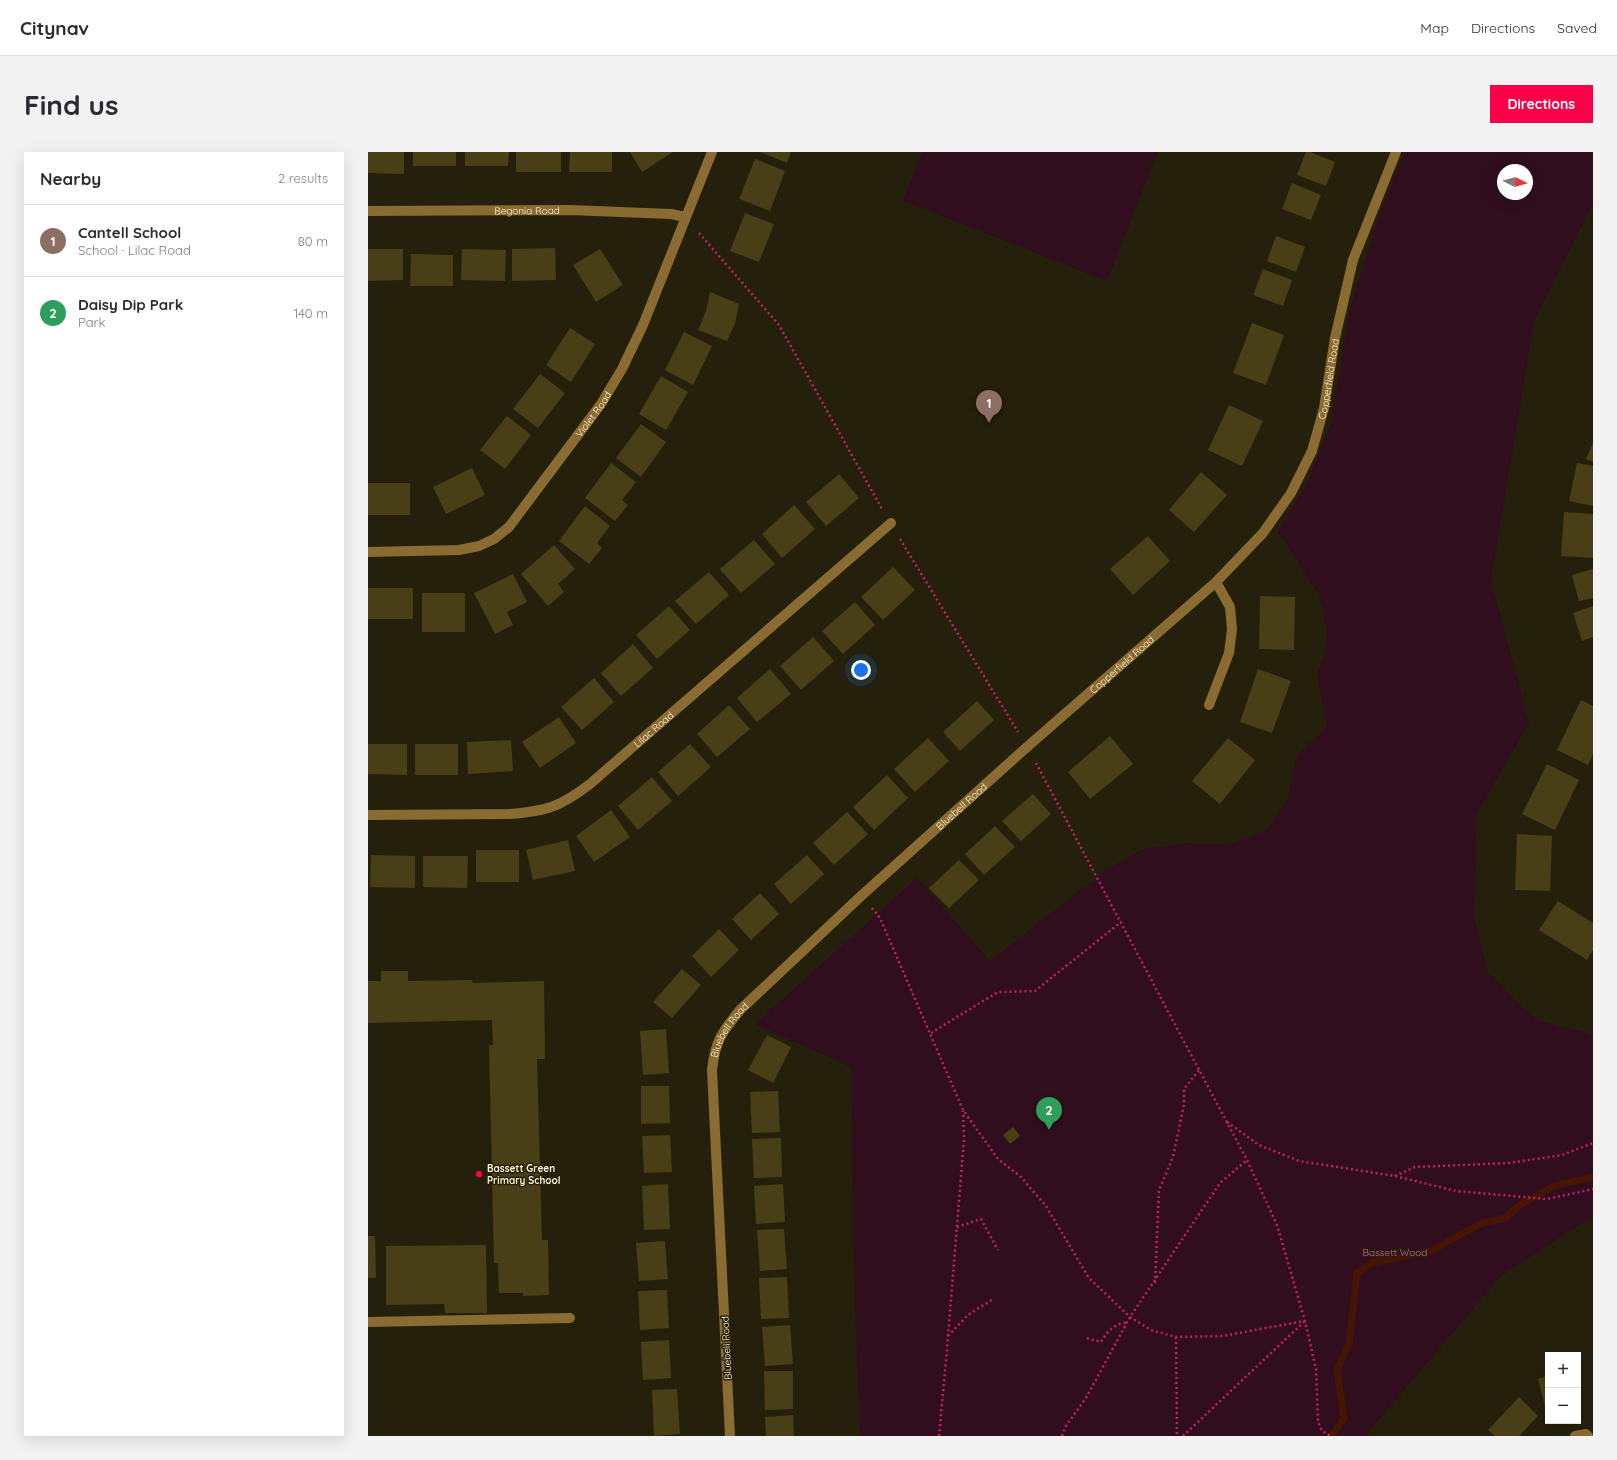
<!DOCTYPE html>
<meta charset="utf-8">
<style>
body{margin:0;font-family:Quicksand,sans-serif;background:#f2f2f3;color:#2b2b33}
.controls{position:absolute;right:12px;bottom:12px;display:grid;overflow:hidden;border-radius:0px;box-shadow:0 4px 16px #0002}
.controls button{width:36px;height:36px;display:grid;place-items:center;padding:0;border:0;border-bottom:1px solid #e1e1e2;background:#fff;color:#2b2b33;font:20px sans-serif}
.compass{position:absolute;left:1129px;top:12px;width:36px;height:36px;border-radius:50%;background:#fff;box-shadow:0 4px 16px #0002;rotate:95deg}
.you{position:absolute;left:493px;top:518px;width:14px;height:14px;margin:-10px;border:3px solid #fff;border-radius:50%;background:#1a73e8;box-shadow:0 0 0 6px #1a73e833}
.badge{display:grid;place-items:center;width:26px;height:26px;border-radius:50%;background:#fb0048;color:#fff;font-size:13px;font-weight:700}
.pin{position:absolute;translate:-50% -33px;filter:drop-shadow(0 1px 2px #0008)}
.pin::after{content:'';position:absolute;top:21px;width:14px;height:12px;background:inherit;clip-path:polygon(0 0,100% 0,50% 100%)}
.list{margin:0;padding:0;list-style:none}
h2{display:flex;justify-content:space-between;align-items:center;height:52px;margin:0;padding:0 16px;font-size:17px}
h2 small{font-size:13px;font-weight:400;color:#7c7c81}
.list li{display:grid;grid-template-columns:26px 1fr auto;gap:12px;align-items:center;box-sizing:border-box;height:72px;padding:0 16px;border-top:1px solid #e1e1e2}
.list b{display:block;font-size:15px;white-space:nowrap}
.list p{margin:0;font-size:13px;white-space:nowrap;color:#7c7c81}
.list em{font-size:13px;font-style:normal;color:#7c7c81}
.map{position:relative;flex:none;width:1225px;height:1284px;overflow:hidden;border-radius:0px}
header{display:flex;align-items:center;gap:24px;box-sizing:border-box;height:56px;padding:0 20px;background:#fff;border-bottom:1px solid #e1e1e2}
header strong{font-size:19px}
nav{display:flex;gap:22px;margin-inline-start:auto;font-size:14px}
.intro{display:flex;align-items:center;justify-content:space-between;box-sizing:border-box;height:96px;padding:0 24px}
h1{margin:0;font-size:28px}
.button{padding:10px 18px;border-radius:0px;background:#fb0048;color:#fff;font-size:14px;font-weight:700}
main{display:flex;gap:24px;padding:0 24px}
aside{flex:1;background:#fff;border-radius:0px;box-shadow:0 4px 16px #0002}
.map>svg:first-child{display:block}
.green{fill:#300e1d;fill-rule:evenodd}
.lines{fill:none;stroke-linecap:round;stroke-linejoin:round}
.stream{stroke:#461504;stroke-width:7}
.building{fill:#483f16}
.path{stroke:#c22169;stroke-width:2.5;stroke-dasharray:2 3;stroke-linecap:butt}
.minor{stroke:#8a6b32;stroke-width:10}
.poi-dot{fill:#fb0048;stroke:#25200c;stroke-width:1.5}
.labels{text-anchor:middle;stroke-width:3;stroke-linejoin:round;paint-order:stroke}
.street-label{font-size:10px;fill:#fff2d0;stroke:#25200c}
.poi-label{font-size:10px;font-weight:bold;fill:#fff2d0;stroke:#25200c;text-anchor:start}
.park-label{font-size:10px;fill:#ec4fb3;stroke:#25200c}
</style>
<header>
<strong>Citynav</strong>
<nav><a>Map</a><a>Directions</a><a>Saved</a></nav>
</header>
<div class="intro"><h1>Find us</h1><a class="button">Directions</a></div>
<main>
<aside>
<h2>Nearby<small>2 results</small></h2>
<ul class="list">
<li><span class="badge" style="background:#8d6e63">1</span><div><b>Cantell School</b><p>School · Lilac Road</p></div><em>80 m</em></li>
<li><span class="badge" style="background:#2e9e5b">2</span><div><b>Daisy Dip Park</b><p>Park</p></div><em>140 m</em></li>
</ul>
</aside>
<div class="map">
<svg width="1225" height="1284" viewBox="0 0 1225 1284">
<rect width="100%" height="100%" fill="#25200c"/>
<path class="green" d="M554,0h236l-51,129 -204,-80z
M1036,0h189v52l-59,117 -43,259 38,143 -52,90 -3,104 14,56 49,47 56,14v182l-92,60 -136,160h-505l-6,-157 -3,-212 -96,-43 162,-146 73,83 116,-91 37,-21 44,-6 42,2 39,-16 20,-31 8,-41 31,-30 -10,-53 8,-19 2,-24 -8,-36 -34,-53 -8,-10 30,-49 23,-57 20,-117 25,-81zM1135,18h24v24h-24z"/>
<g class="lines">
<path class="stream" d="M964,1284l12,-18 -7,-48 12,-26 8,-71 17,-11 57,-11 49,-27 25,-6 14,-12 35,-20 39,-9"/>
</g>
<path class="building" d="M0,0h36v22l-36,-1z
M45,0h43v14h-43z
M97,0h44l-1,14h-43z
M148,0h45v20h-45z
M202,0h42v20h-43z
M262,0h43l-31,20z
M392,0h31l-4,11z
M938,0h4l25,10 -9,24 -29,-11z
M387,7l30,12 -15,40 -31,-12z
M924,31l29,12 -10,25 -29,-11z
M377,61l29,11 -15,38 -29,-11z
M908,84l29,11 -9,25 -29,-11z
M187,96l1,32 -44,1v-32z
M0,97h35v31l-35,1z
M94,97l44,1 -1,31 -44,-1z
M232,97l23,36 -27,17 -23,-37z
M43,102l42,1v31h-43z
M895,117l29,11 -9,26 -30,-11z
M342,140l29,12 -4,19 -8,18 -29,-11 8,-19z
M884,171l32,12 -18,50 -33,-12z
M202,176l25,16 -24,38 -25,-17z
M316,180l28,14 -19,39 -28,-15z
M172,222l25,19 -27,35 -25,-19z
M293,224l27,16 -22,38 -27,-16z
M861,253l34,16 -21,45 -34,-16z
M139,264l24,19 -26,34 -25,-19z
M273,272l25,18 -25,35 -25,-19z
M1225,291v19l-7,-3z
M243,311l25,19 -14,18 6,5 -13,16 -30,-23z
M1209,311l16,3v40l-24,-5z
M104,316l13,27 -39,19 -13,-27z
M833,320l26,23 -33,37 -25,-22z
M471,322l20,24 -33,28 -20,-24z
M0,331h42v32h-42z
M426,353l21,24 -33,29 -20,-24z
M217,354l25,20 -13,17 5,5 -13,16 -30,-23z
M1196,360l29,2v44l-32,-2z
M780,384l22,25 -37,34 -23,-26z
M386,388l21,24 -34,29 -21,-24z
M186,393l21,24 -17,15 6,8 -16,14 -27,-32z
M525,415l22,23 -32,30 -22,-23z
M1225,417v29l-14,3 -7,-26z
M341,420l20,23 -33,29 -21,-23z
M145,422l14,28 -20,10 6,13 -18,9 -21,-41z
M0,436h45v31h-45z
M54,441h43v39h-43z
M892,444l35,1 -1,53 -35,-1z
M487,450l20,23 -32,29 -21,-23z
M301,454l21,24 -33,29 -21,-24z
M1225,454v31l-11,4 -9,-28z
M445,485l21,24 -33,29 -21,-24z
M265,492l20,24 -32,28 -20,-23z
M402,517l21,25 -34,28 -20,-24z
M890,517l33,12 -19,52 -32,-11z
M226,526l20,24 -32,28 -21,-23z
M1213,548l12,6v48l-5,11 -31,-15z
M609,549l17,19 -34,31 -17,-19z
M361,553l21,24 -33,28 -20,-23z
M191,565l17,26 -36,25 -18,-26z
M742,584l23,28 -43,35 -22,-27z
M560,586l21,23 -34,31 -21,-23z
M860,586l27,22 -35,44 -28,-23z
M143,588l2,31 -45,3 -1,-32z
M0,592h39v31l-39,-1z
M47,592h43v31h-43z
M322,592l21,23 -33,29 -20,-24z
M1179,612l32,16 -24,50 -33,-16z
M519,623l21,23 -34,32 -21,-23z
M284,625l20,24 -34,29 -20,-24z
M665,642l18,20 -30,27 -19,-20z
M243,658l19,27 -36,25 -18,-26z
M479,660l21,22 -34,31 -21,-22z
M627,674l20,21 -31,28 -19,-21z
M1149,682l35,2 -2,55 -35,-1z
M200,688l7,31 -42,9 -7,-30z
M108,698h43v32h-43z
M3,703l44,1v32l-45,-1z
M439,703l17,19 -33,30 -17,-20z
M55,704h45l-1,32 -44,-1z
M591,708l20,20 -30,28 -20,-20z
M392,741l19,21 -28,26 -19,-21z
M1190,749l35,22v27l-6,10 -48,-30z
M351,777l20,21 -28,27 -19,-21z
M314,817l19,16 -29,33 -19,-16z
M13,819h27v10l64,-1 1,3 71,-2 1,78h-8l5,181h6l1,55 -26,1v-3h-24l-1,-30h-4l-5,-218h4l-1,-25 -124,3v-42h13z
M298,877l3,44 -26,2 -3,-44z
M399,883l24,12 -18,36 -25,-13z
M273,934h28l1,37 -29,1z
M410,939l2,41 -28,1 -2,-41z
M645,975l7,9 -10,8 -7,-9z
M302,983l2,37 -28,1 -2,-37z
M413,986l1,39 -28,1 -2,-39z
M300,1032l2,45 -26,1 -2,-44z
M415,1032l2,38 -29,2 -2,-38z
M416,1077l3,40 -27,2 -3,-41z
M0,1084h7l1,42h-8z
M297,1089l3,38 -29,2 -3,-38z
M118,1093l1,68h-42l-1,-9 -58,1v-59z
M419,1125l2,41 -28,1 -2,-41z
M299,1138l2,38 -29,2 -2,-39z
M422,1173l3,39 -28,2 -3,-39z
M301,1188l2,38 -28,2 -2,-38z
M396,1219h29v38l-28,1z
M1180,1224v30l-3,1 -7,-28z
M309,1237l3,45 -26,2 -2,-46z
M1151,1245l19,19 -19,20h-24l-7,-6z
M425,1263l1,21h-28l-1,-19z"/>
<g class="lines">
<path class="path" d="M331,81l80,92 103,184
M532,387l118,193
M668,611l211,397 30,65 28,96 11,48 2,53 4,9 9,5
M504,756l8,10 83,192 35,49 22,17 26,30 43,72 41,39 21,13 25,7 46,-1 83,-15
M563,881l67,-41 37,-1 86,-69
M859,970l32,23 40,16 96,15 61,15 91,8 46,-10
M1027,1024l20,-9 94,-4 53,-8 31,-12
M589,1075l24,-8 17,31
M787,1131l4,-93 14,-33 11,-52v-16l15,-19
M580,1184l20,-21 25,-16
M808,1185l1,99
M719,1186l14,4c6,-10 14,-20 27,-19
M571,1284l8,-87 17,-210 -1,-28
M694,1284l4,-10 20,-28 44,-81 90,-134 27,-23
M815,1284l122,-115"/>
<g class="minor">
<path id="s1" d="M0,59l202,-1 101,4 14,3"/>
<path id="s2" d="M0,400l91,-2 20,-4 15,-7 15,-12 92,-123 21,-35 21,-44 69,-173"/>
<path d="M841,553l20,-52 3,-24 -2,-22 -14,-25"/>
<path id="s3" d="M0,663l142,-1c37,-3 50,-7 80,-30l301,-261"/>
<path d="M0,1170l202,-4"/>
<path id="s4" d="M362,1284l-18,-366c3,-29 10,-38 28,-60l121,-114 166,-149 189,-165 47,-49 28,-40 21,-42 12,-43 11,-70 18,-78 43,-108"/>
<path d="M1207,1284l11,-2 2,2"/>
</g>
</g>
<circle class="poi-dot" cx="111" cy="1022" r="4"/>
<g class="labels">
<g class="street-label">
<text dy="4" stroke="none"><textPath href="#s1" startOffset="159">Begonia Road</textPath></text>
<text dy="4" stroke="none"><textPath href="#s4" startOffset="1312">Copperfield Road</textPath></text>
<text dy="4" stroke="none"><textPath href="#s2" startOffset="288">Violet Road</textPath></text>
<text dy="4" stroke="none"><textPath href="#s4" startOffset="949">Copperfield Road</textPath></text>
<text dy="4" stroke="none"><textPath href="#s3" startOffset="313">Lilac Road</textPath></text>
<text dy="4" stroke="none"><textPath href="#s4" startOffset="735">Bluebell Road</textPath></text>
<text dy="4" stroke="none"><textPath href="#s4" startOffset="411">Bluebell Road</textPath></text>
<text transform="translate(358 1196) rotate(-93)" y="4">Bluebell Road</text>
</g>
<g class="poi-label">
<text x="119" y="1020">Bassett Green<tspan x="119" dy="12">Primary School</tspan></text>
</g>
<g class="park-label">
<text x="1027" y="1104">Bassett Wood</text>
</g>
</g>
</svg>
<div class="controls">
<button>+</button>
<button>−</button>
</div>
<svg class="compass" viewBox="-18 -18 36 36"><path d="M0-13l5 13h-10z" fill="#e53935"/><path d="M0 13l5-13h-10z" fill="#7c7c81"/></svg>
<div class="you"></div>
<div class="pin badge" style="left:621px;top:271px;background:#8d6e63">1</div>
<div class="pin badge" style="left:681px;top:978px;background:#2e9e5b">2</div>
</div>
</main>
